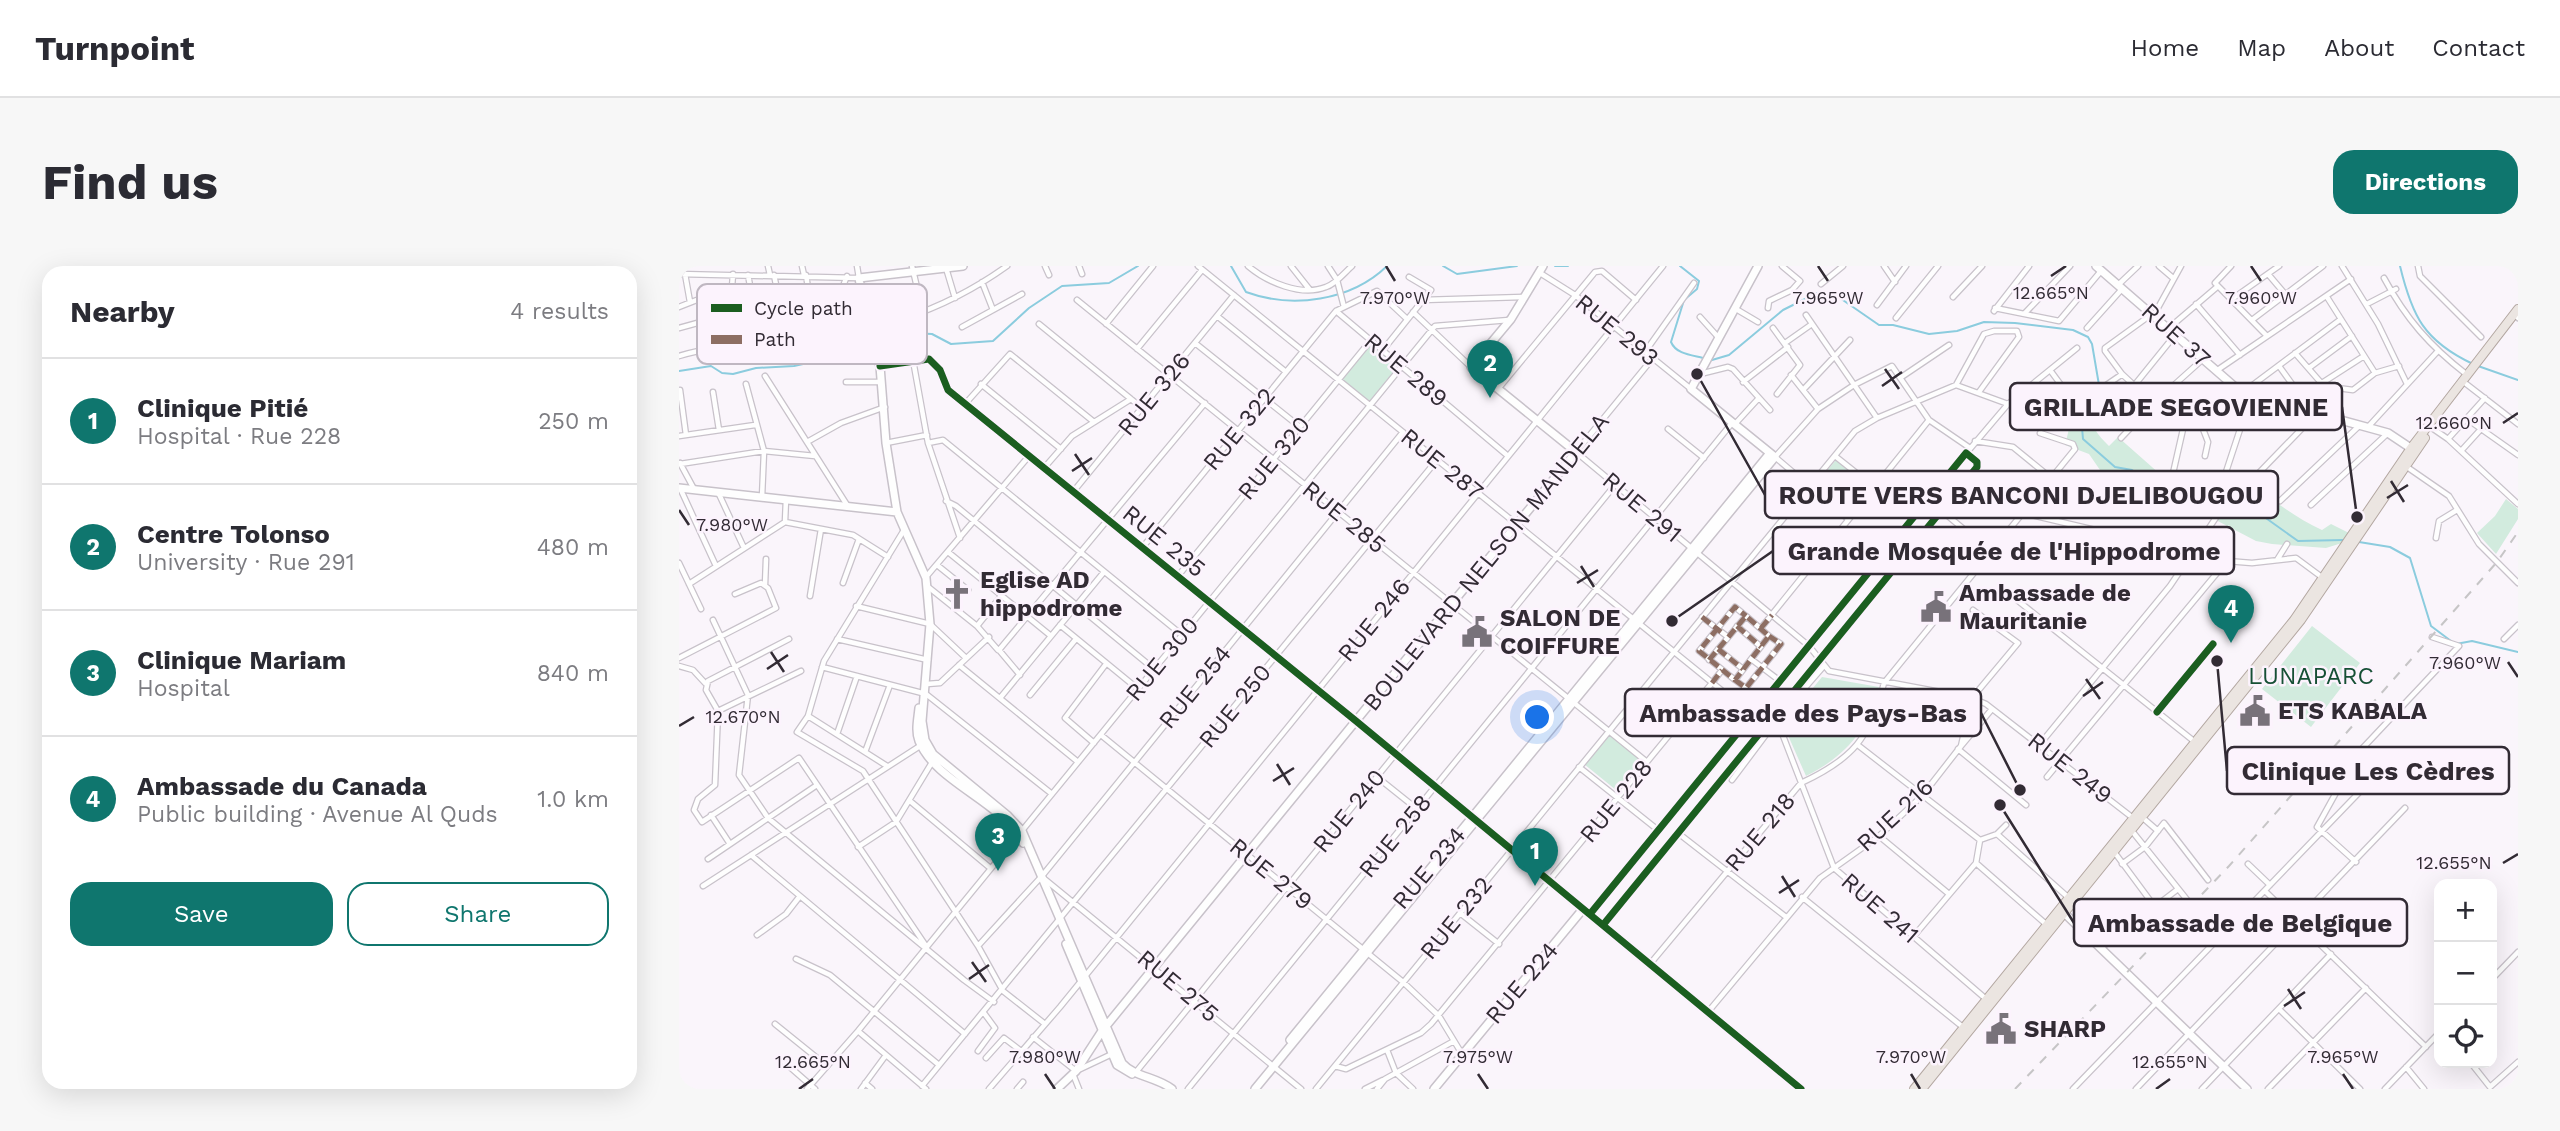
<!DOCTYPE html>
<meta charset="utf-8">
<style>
body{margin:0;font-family:"Work Sans",sans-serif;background:#f7f7f7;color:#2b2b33}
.controls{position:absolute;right:21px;bottom:21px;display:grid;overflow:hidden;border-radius:14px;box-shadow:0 7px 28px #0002}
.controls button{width:63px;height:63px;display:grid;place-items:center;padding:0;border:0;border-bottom:2px solid #e1e1e2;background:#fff;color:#2b2b33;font:35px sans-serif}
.you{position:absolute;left:859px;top:452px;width:24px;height:24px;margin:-18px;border:5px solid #fff;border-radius:50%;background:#1a73e8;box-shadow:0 0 0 10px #1a73e833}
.badge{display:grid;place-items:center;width:46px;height:46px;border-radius:50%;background:#0f766e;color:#fff;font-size:23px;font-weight:700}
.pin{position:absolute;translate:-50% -58px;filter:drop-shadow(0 2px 4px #0008)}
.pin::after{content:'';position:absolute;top:37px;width:24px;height:21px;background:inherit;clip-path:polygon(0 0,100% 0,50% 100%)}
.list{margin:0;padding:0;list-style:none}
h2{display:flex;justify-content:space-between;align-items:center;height:91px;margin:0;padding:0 28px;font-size:30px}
h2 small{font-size:23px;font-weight:400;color:#7c7c81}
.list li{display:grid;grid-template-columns:46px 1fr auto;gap:21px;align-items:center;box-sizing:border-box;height:126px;padding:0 28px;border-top:2px solid #e1e1e2}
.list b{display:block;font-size:26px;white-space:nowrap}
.list p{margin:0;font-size:23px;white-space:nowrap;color:#7c7c81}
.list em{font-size:23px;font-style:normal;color:#7c7c81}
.actions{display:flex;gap:14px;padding:21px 28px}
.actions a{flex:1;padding:16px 0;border:2px solid #0f766e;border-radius:21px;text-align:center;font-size:24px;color:#0f766e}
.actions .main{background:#0f766e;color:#fff}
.icon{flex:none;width:38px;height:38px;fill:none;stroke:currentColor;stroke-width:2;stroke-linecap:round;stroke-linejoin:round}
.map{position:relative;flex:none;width:1839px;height:823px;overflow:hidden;border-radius:21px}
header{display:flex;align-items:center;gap:42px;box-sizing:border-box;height:98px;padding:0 35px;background:#fff;border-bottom:2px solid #e1e1e2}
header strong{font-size:33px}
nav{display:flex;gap:38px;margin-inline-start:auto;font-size:24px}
.intro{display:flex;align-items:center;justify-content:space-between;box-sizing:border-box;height:168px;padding:0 42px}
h1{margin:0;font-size:49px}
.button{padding:18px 32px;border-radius:21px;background:#0f766e;color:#fff;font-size:24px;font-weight:700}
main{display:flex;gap:42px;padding:0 42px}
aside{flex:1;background:#fff;border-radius:21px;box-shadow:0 7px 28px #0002}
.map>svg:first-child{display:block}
.green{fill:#d2ebde}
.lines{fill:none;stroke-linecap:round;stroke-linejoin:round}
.stream{stroke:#8bccde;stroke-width:2}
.street-casing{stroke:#c8c2ca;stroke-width:7}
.secondary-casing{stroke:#c8c2ca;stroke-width:10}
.primary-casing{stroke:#b3a7a1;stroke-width:10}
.street{stroke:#fefefe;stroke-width:4.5}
.secondary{stroke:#fefefe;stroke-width:7}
.primary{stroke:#ebe5e1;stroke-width:8}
.rail{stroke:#c6c5c6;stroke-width:2;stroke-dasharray:9 9;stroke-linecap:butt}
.quiet{stroke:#8d6e63;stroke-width:5;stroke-dasharray:10 5;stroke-linecap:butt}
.cycleway-casing{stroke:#fcf3fd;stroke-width:11}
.cycleway{stroke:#1b5e20;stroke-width:7}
.ticks{fill:none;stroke:#322b34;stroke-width:2.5}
.labels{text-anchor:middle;stroke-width:5;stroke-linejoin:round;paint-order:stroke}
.street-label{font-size:24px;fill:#322b34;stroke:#fcf3fd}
.poi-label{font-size:24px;font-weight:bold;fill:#322b34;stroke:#fcf3fd;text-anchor:start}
.park-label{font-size:24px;fill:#165035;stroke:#fcf3fd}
.key{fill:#fcf3fd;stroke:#bfb7c1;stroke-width:2}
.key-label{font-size:19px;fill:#322b34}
.ticks-label{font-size:18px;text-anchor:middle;fill:#322b34;stroke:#fcf3fd;stroke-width:5;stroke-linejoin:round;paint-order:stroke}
.leader{fill:none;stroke:#322b34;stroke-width:2.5}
.callout-dot{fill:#322b34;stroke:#fcf3fd;stroke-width:2.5}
.callout{fill:#fcf3fd;stroke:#322b34;stroke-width:2.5}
.callout-label{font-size:26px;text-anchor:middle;font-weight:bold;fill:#322b34}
</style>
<header>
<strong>Turnpoint</strong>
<nav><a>Home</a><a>Map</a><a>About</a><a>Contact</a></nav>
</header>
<div class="intro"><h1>Find us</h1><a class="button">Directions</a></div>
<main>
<aside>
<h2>Nearby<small>4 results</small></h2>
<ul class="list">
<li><span class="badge">1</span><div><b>Clinique Pitié</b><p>Hospital · Rue 228</p></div><em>250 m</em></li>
<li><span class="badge">2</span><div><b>Centre Tolonso</b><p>University · Rue 291</p></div><em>480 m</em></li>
<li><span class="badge">3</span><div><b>Clinique Mariam</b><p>Hospital</p></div><em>840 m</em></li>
<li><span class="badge">4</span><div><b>Ambassade du Canada</b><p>Public building · Avenue Al Quds</p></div><em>1.0 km</em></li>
</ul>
<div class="actions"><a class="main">Save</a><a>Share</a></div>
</aside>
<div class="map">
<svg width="1839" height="823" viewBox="0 0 1839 823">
<rect width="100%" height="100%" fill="#faf5fb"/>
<path class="green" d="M692,74l31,26 -32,39 -32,-25z
M1409,118l11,4c-17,23 -9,40 10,58l9,-9 51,45 37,7 15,-10 17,7 7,-8c25,20 47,38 77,52l9,-6 18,9 -7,10 -16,5 -54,-4 -16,-3 -65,-34 -13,-4 -9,10 -24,-17 1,-4 -54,-9 8,-13 -11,-16 -24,-9 9,-36z
M1157,194l32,27 -22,27 -32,-28z
M1827,233l12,10v10l-22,35 -19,-21 18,-17z
M1633,360l48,37 -49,64 -49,-38z
M1143,411l57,10c-11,43 -33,69 -73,89l-23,-52z
M930,467l32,27 -25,30 -32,-26z"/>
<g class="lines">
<path class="stream" d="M552,0l15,26c46,17 105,9 141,-26
M764,0l14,8 60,-8
M876,0h13
M1001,0l19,15 -2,8 -13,11 -13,42c5,12 20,13 32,16
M1721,0c12,50 24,75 73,98
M198,81l35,-14 20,1 19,10 42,-3 36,-33 33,-22 47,-3 29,-17
M1033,94l17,-5 54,-45 34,-17 20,3 42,29h14l36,9 28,-3 27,-9 31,1 58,7 15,7 4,7 7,41 -18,31 2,23 32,28 17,3 33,21
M1799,100l40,14
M0,105l32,-5 11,7 11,1 23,-6 38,-2 77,-17
M1498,229h18l27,12 34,4 42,30 45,-1
M1680,276l31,5 20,11 21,68 20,15
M1777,378l16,-3 46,11"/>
<defs>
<path id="street" d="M89,0l2,9
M123,0l2,9
M233,0l11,47
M366,0l4,9
M400,0l3,8
M519,0l554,449
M569,0c19,16 53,31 78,21 10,-3 18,-14 26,-21
M612,0l19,24
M649,0l9,14 7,27
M1205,0l11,16
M1480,0l14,12
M1552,0l-16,17 52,53
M1663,0l36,58 29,60
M1739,0l2,10 61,61
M267,2l9,30
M861,7l35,22 116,94
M0,8l180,4 -2,-12
M6,8l5,28
M54,8l-3,40 8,31
M1589,8l17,20
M69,9l13,68
M95,9l14,67
M127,9l10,63
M1705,12c22,41 46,68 82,96
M303,16l11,28
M1142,18l22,-18
M1439,19l20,-19
M1274,31l29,-31
M1648,31l48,76 24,-7
M1553,33l47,-33
M398,34l570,462
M743,34l101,-3
M1517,38l44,51
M1688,38l29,-15
M1198,39l29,-39
M0,41l51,-20
M1089,42l1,-7 23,-11 8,-9 -18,-15
M1316,42l64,13 42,-50
M1057,43l22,13
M657,45l172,145
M1315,45l35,-45
M734,46l58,55
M1346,47l45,-47
M1473,48l-47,34v3l17,23 31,29
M1127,49l71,103
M1475,49l27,-49
M538,50l69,56
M1021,51l18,20
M1838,51l1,1
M1217,52l42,-52
M1573,54l71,-54
M360,58l103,84
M427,58l47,-58
M283,61l60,-33
M0,62l51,-14
M1094,62l27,37 -23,29
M1408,62l35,-39
M1490,62l48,-41
M144,71l24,-61
M516,77l105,84
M1106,77l27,-19
M458,83l65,-79
M704,84l48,-60 -22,-13
M966,86l49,-69
M1616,87l28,32
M0,90c37,-11 74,-11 112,-15 81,-8 149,-27 216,-75
M974,92l-77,94 233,194 20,25 143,27 14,6 147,114
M234,94l15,83 32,95
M201,100l49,-7 11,11 8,20 408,331
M1600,100l26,36 -5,9
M1630,102l43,-32
M1371,104l17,23 -12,14
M1537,105l135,-92
M1021,108l28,-7 5,2 37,41
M1112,109l27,34
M86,110l82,129
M1221,112l49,-33
M167,116h34
M1064,116l45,-35
M1643,117l42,-27
M1786,117l53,41
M67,118l18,67 -2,46
M302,118l80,65
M1277,119l28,-51 10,-3h23l2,6 -40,55
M1454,121l42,-52
M819,123l97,-117 7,-1 34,29
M1,124l6,45
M1124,124l47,-50
M34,126l6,38
M1563,127l99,-74
M1626,136l25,-15 23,3 22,-17
M1475,137c29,23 46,12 77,-2
M286,138l45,-50 84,68
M1427,141l-12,-10 5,-7 22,-15
M1519,150l10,26 -3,14
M1788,153l51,36
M1056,158l23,-25
M1689,161l69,-75
M1753,162l16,11 70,65
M989,163l36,29
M0,170l76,-11
M1442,172l33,-35 49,-44
M1769,173l37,-41
M1296,175l38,6 38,31
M128,176l34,-19 44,-16
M207,177l41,-8
M249,177l15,-3 239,195
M1290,184l39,-46 69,-56
M1782,185l20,-22
M1156,190l78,62
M1,197l14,26
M1,198l84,-13 51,5
M1728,201l42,29 30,48 39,39
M365,202l28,-32 59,-37
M1545,212l27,-82
M1573,214l63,-65
M1492,216l15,-66
M1,222l36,78
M39,226l26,56
M394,226l161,-197
M267,235l10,5 198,163
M1601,235l79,-75
M1632,239l77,-72
M1263,245l49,41
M1344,247l204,48 25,2 44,-5 27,20
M1169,253l-73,-62 43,-48 36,-24 38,-19 37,54 41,28
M106,256l1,-23
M225,264l-80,131 -16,55 -11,16 66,39 115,175 25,45 42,33
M1757,272l3,-17 18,-11
M463,282l194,-237 41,-20 30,28
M269,286l103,84
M1598,294l10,-16
M0,297l22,46
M258,299l31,25
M499,310l193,-236
M247,311l103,-121
M164,317l16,-44
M10,318l96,-62 68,13 35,22
M86,319l1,-26
M248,320l50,40 21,24
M1328,326l188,150
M131,330l11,-67
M177,340l74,18 36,34
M1023,351l26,20
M34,354l35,75 -9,80 29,43 196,162 30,22
M381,359l78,64
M298,360l25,-31
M1058,360l23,20
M1082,362l168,-208
M158,373l91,21
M1825,373l14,-14
M1039,383l25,20
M0,392l97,-50 -8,-20 -7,-5 -26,11
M1072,393l29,22
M1030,394l37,-44 23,20 -34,44 -36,-29 36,-44 11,9
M280,399l119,97
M0,400l14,4 12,13
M143,401l104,27 126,100
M122,405l-83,40 -3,74 -17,14 -4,11 8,12 97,-64 127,188
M341,409l-21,-25 206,-247
M1056,414l11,8 35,-44 -12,-8
M1033,417l10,-13
M248,418l13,-1 49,-46
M351,429l46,-56
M321,432l104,-126
M39,445l-12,-21 2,-9 81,-42
M1096,449l59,153 152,131
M129,450l79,50
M158,468l20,-58
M422,469l302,247 36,34 23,38
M415,477l-29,-25 41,-54
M1361,478l130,-158 47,-70c-27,-30 -127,-31 -168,-35
M1180,480l121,94
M1282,480l31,-37
M1279,483l68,56
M186,486l25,-67
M1678,490l31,30
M900,501l79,63
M698,511l40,32
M1368,511l180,-216
M1053,514l45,-60 46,-53
M231,535l79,66
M32,549l19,29
M1464,552l15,13
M1453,565l56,70
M999,567l108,84
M1318,568l73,65
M1200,570l70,58
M179,581l38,-25 38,-63
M1436,587l40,54
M72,589l214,179
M29,593l109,-74
M1677,596l-39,-35 41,-74 101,-107 -27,-9
M1297,597l71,62
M1443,598l23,-17 19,-24 44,57
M1569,598l22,21
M363,611l259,212
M24,620l220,-142
M1586,625l161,156
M1123,631l162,131
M781,647l39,31
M911,648l376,-461 11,9v5l-374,458
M78,669l29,-21 14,-18
M1234,671l63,-74 4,-23 17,-6 9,-9
M299,680l64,-70 361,-444
M1422,682l77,-59
M117,693l34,16 109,90
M971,698l151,-181c52,-24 69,-45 83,-100l191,-234 -2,-5 -33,-11
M1813,713l26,-27
M1600,743l81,80
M1029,746l112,-134 59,-42 43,-40 39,-50 11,-48 46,-55 -45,-33
M96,758l52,42
M179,765l68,58
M354,771l43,34 36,-17
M708,784l9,23 17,16
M299,785l17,-23 -11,-15
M307,792l18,-20 17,13
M104,795l32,28
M1792,797l19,24
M656,800l11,3 75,-36 10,-9 281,-341
M1727,801l18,22
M457,806l479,-587
M394,808l6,15
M186,817l7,6
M243,820l515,-626
M1811,821l28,-25
M128,823l51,-58 577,-705 74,-6
M182,823l25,-34
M310,823l71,-82 603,-741
M338,823l6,-7
M509,823l544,-666
M637,823l539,-658 22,-13 79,-33 52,19
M686,823l18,-9
M698,823l8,-10 69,-38
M1394,823l304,-315
M1457,823l269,-281
M1523,823l129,-135
M1589,823l98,-101
M1706,823l54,-56"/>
<path id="secondary" d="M284,0l-104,12 11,63 10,25 6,77 11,69 29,66 4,46 -8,97 3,19 8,14 74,61 15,16 100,232c12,14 35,14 50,26
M1417,0l146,127 146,40 27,18
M0,222l218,24
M240,442c-1,11 -4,23 0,33 17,42 83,60 104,102
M677,455l445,368
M1382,644l186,179
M387,678l51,121 15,9
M611,774l480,-587
M378,823l19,-18 26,-40 474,-579 -105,-85 40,-48 32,-53
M576,823l520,-632 -84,-68 67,-123
M755,823l149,-180"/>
<path id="primary" d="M1235,823l380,-469 117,-172 107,-139
M1243,823l379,-469 124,-182"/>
</defs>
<use href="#street" class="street-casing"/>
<use href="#secondary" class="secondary-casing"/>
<use href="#primary" class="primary-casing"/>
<use href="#street" class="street"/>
<use href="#secondary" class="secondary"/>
<use href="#primary" class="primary"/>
<path class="rail" d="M1336,823l214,-223 268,-304 21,-30"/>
<path class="quiet" d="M1023,351l19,15
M1058,360l24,21
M1082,362l11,-13
M1039,383l25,20
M1030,394l37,-44 23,20 -34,44 -36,-29 36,-44 11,9
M1056,414l11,8 35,-44 -12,-8
M1033,417l10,-13"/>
<defs>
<path id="cycleway" d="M201,100l49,-7 11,11 8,20 408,331 445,368
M1478,446l56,-68
M911,648l376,-461 11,9v5l-374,458"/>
</defs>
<use href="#cycleway" class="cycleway-casing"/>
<use href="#cycleway" class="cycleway"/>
</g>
<path class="ticks" d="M707,0l9,15M1139,0l10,15M1572,0l10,15M1372,10l15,-10M1206,103l14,20M1203,120l20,-14M1824,157l15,-10M396,188l14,21M393,205l20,-13M1712,215l13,21M1708,232l21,-13M0,244l10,15M902,300l13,21M898,317l21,-13M92,386l13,20M1829,396l10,15M88,403l21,-14M1407,413l14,20M1404,430l20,-14M0,460l15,-9M598,498l13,21M594,515l21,-13M1824,597l15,-9M1103,610l13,21M1100,627l20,-13M293,696l14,20M290,713l20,-14M1609,723l13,20M1605,740l21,-14M366,808l10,15M799,808l10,15M1232,808l9,15M1664,808l10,15M120,823l14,-10M1477,823l14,-10"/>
<defs>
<symbol id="church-bare" viewBox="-9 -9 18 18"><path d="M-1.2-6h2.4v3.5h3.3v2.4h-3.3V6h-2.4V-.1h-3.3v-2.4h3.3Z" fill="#78727a" stroke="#fcf3fd" stroke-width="2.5" paint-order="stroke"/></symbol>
<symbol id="civic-bare" viewBox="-9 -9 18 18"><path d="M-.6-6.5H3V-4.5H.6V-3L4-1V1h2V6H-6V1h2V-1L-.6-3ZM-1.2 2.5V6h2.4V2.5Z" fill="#78727a" stroke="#fcf3fd" stroke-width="2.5" paint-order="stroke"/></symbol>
</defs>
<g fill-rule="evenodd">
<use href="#church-bare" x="256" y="306" width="44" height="44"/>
<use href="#civic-bare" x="1235" y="319" width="44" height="44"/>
<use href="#civic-bare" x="776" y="344" width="44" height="44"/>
<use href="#civic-bare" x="1554" y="423" width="44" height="44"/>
<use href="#civic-bare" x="1300" y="741" width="44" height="44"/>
</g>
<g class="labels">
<g class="street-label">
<text transform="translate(938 64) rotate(39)" y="8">RUE 293</text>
<text transform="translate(1497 69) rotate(42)" y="8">RUE 37</text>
<text transform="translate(727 104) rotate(40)" y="8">RUE 289</text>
<text transform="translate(475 128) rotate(-51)" y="8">RUE 326</text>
<text transform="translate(560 163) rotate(-51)" y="8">RUE 322</text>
<text transform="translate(595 192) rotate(-51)" y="8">RUE 320</text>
<text transform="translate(763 198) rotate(39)" y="8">RUE 287</text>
<text transform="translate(963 241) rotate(40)" y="8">RUE 291</text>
<text transform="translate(665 251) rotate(39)" y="8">RUE 285</text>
<text transform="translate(485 275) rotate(39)" y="8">RUE 235</text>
<text transform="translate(807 296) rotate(-51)" y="8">BOULEVARD NELSON MANDELA</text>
<text transform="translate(695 354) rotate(-51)" y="8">RUE 246</text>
<text transform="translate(483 393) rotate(-51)" y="8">RUE 300</text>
<text transform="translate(516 421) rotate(-51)" y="8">RUE 254</text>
<text transform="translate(556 440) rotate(-51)" y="8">RUE 250</text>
<text transform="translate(1391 502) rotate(38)" y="8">RUE 249</text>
<text transform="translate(937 535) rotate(-51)" y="8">RUE 228</text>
<text transform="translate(670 545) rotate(-51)" y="8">RUE 240</text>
<text transform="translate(1216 549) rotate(-43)" y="8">RUE 216</text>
<text transform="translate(1081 566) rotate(-50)" y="8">RUE 218</text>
<text transform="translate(716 570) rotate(-51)" y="8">RUE 258</text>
<text transform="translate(750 602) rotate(-50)" y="8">RUE 234</text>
<text transform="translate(592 608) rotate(39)" y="8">RUE 279</text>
<text transform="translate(1201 642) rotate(41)" y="8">RUE 241</text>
<text transform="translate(777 652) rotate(-51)" y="8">RUE 232</text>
<text transform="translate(843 717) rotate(-50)" y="8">RUE 224</text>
<text transform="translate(499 720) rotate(40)" y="8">RUE 275</text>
</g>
<g class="poi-label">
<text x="301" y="322">Eglise AD<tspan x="301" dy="28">hippodrome</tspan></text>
<text x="1280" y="335">Ambassade de<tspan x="1280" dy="28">Mauritanie</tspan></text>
<text x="821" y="360">SALON DE<tspan x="821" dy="28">COIFFURE</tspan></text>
<text x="1599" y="453">ETS KABALA</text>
<text x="1345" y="771">SHARP</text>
</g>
<g class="park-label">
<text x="1632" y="418">LUNAPARC</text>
</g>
</g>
<rect x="18" y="18" width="230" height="80" rx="10" class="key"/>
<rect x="32" y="38" width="31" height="8" fill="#1b5e20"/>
<rect x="32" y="69" width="31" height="9" fill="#8d6e63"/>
<g class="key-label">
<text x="75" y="49">Cycle path</text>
<text x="75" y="80">Path</text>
</g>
<g class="ticks-label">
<text x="1372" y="33">12.665°N</text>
<text x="716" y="38">7.970°W</text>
<text x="1149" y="38">7.965°W</text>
<text x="1582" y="38">7.960°W</text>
<text x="1775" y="163">12.660°N</text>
<text x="53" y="265">7.980°W</text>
<text x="1786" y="403">7.960°W</text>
<text x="64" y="457">12.670°N</text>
<text x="1775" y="603">12.655°N</text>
<text x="366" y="797">7.980°W</text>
<text x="799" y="797">7.975°W</text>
<text x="1232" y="797">7.970°W</text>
<text x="1664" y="797">7.965°W</text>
<text x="134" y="802">12.665°N</text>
<text x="1491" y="802">12.655°N</text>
</g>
<path class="leader" d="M1678 251L1663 141M1018 108L1086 229M993 355L1094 285M1341 524L1302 447M1538 395L1548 505M1321 539L1395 657"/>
<g class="callout-dot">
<circle cx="1678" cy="251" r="7"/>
<circle cx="1018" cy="108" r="7"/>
<circle cx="993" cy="355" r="7"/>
<circle cx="1341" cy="524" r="7"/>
<circle cx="1538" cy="395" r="7"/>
<circle cx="1321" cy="539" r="7"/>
</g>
<g class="callout">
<rect x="1331" y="117" width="332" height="47" rx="7"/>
<rect x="1086" y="205" width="513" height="47" rx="7"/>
<rect x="1094" y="261" width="461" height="47" rx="7"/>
<rect x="946" y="423" width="356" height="47" rx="7"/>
<rect x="1548" y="481" width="282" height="47" rx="7"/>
<rect x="1395" y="633" width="333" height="47" rx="7"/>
</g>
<g class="callout-label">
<text x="1497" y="150">GRILLADE SEGOVIENNE</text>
<text x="1342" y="238">ROUTE VERS BANCONI DJELIBOUGOU</text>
<text x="1325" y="294">Grande Mosquée de l'Hippodrome</text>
<text x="1124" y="456">Ambassade des Pays-Bas</text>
<text x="1689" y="514">Clinique Les Cèdres</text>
<text x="1561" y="666">Ambassade de Belgique</text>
</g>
</svg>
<div class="controls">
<button>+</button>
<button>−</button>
<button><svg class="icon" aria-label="locate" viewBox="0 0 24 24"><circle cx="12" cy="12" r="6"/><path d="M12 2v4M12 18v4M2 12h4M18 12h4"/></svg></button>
</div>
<div class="you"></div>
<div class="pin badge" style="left:856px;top:620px">1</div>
<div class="pin badge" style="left:811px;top:132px">2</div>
<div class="pin badge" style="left:319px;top:605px">3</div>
<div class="pin badge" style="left:1552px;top:377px">4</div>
</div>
</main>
